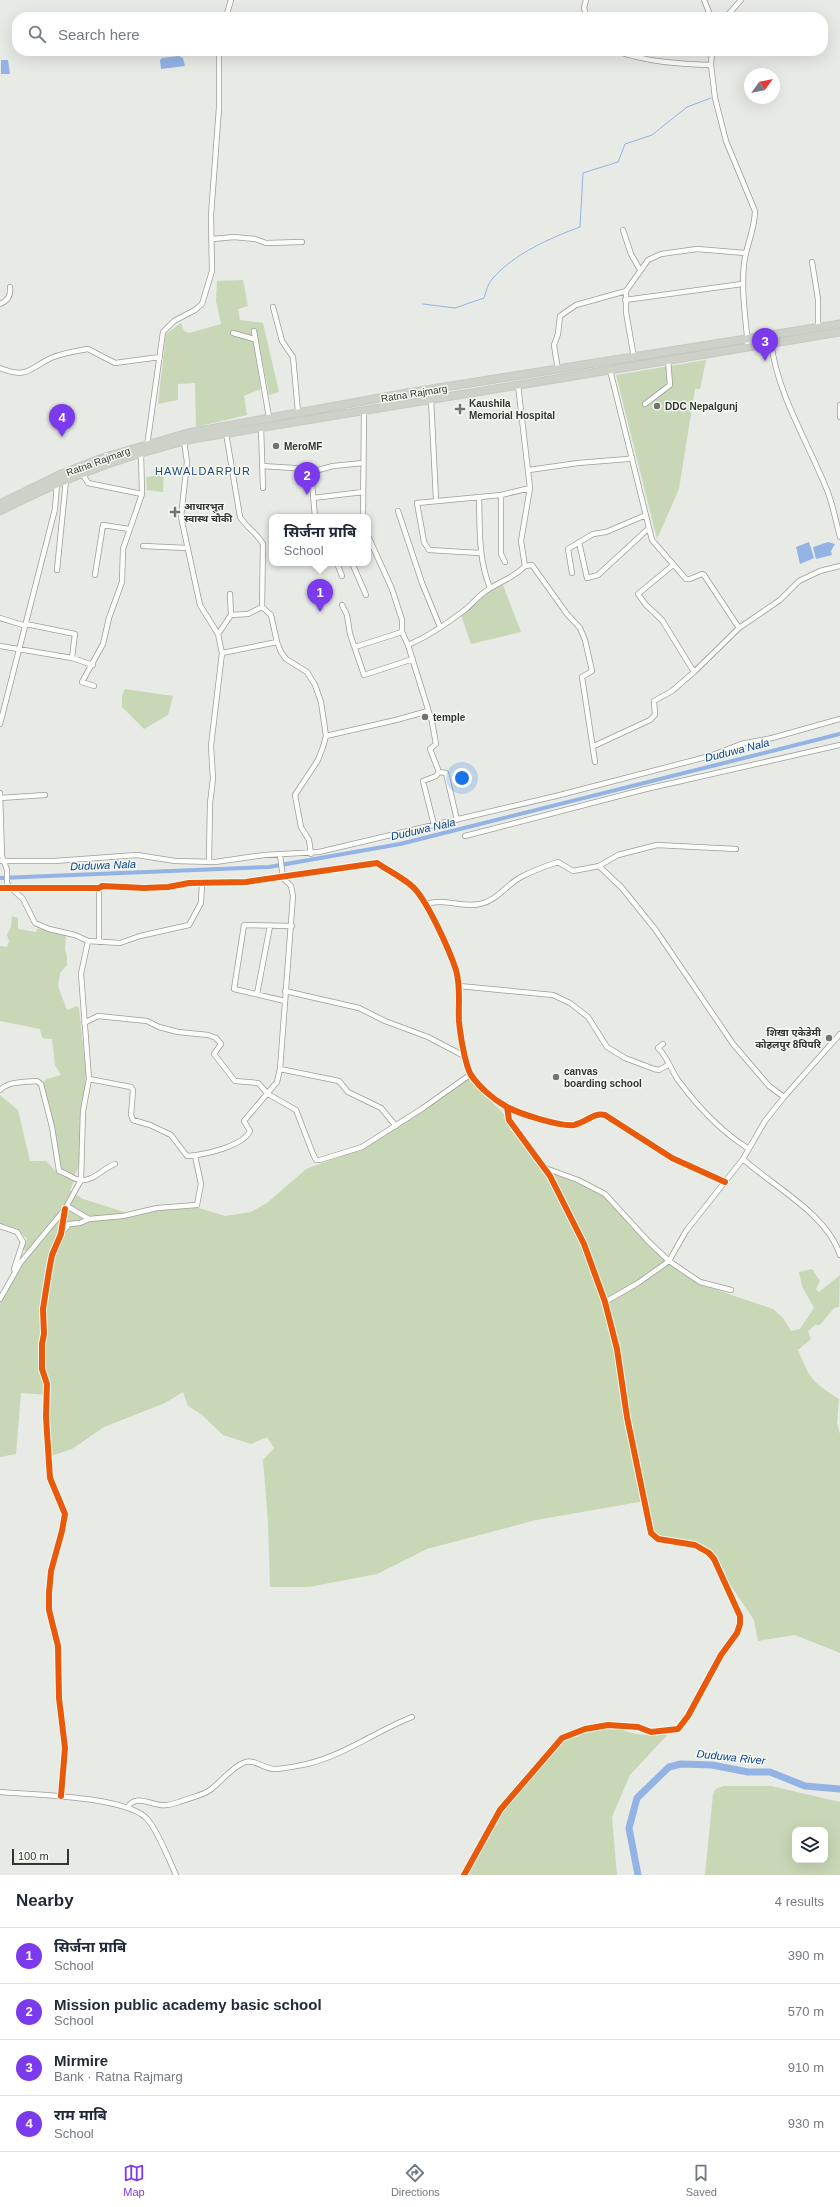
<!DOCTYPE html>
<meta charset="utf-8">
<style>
body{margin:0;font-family:Helvetica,"Noto Sans Devanagari",sans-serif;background:#f6f6f7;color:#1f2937}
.controls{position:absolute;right:12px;bottom:12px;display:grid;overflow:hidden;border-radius:8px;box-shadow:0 4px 16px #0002}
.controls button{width:36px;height:36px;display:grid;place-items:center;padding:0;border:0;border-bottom:1px solid #e0e1e3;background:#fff;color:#1f2937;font:20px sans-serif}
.compass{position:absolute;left:744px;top:68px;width:36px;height:36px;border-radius:50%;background:#fff;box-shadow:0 4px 16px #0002;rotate:57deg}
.scale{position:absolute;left:12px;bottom:10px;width:57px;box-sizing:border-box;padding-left:4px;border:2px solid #343532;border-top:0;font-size:11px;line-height:14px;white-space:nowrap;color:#343532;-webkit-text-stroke:3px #f5faf1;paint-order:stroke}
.you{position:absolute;left:462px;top:778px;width:14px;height:14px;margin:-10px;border:3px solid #fff;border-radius:50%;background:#1a73e8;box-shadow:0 0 0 6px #1a73e833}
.badge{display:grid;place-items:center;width:26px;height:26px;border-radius:50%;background:#7c3aed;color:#fff;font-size:13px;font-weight:700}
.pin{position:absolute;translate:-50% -33px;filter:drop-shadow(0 1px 2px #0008)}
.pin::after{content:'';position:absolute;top:21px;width:14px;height:12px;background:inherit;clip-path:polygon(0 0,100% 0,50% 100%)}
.popup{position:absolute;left:269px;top:514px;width:102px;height:52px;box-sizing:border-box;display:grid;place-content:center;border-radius:8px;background:#fff;filter:drop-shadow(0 1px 3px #0005);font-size:13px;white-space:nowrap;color:#747a83}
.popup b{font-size:15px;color:#1f2937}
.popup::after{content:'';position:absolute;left:50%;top:100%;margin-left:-8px;border:8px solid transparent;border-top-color:#fff}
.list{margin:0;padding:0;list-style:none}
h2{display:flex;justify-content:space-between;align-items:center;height:52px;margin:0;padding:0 16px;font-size:17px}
h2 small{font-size:13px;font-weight:400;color:#747a83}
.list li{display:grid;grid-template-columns:26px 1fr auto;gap:12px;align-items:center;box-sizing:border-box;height:56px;padding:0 16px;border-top:1px solid #e0e1e3}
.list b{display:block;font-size:15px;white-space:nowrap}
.list p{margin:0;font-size:13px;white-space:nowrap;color:#747a83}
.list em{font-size:13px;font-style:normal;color:#747a83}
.icon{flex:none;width:22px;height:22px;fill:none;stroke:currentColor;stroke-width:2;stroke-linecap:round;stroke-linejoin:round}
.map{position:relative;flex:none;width:840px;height:1875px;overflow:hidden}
.search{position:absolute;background:#fff;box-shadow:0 4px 16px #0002;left:12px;right:12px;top:12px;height:44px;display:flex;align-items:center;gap:10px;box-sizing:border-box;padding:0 14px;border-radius:16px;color:#747a83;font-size:15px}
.sheet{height:276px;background:#fff}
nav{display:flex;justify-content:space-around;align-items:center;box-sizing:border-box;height:56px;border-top:1px solid #e0e1e3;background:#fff;font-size:11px;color:#747a83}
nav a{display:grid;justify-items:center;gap:2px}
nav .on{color:#7c3aed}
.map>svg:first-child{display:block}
.green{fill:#c8d7b6;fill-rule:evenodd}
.water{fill:#93b3e5}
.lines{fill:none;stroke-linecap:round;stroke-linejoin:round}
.stream{stroke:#93b3e5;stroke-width:1}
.canal{stroke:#93b3e5;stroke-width:4}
.river{stroke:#93b3e5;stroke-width:7}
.minor-casing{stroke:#9d9e9b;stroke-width:6}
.highway-casing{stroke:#c7c8c5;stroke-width:9}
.minor{stroke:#fcfcfb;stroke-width:4.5}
.highway{stroke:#cdd1c7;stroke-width:7}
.cycleway-casing{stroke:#f5faf1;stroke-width:8}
.cycleway{stroke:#e8590c;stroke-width:6}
.poi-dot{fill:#737471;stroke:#f5faf1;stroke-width:1.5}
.labels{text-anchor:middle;stroke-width:3;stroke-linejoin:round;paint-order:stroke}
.street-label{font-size:10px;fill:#343532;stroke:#f5faf1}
.poi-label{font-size:10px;font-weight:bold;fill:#343532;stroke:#f5faf1;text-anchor:start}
.neighbourhood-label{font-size:11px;letter-spacing:1px;fill:#25457b;stroke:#f5faf1}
.water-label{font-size:11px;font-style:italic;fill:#0a3f95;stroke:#f5faf1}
</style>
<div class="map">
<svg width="840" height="1875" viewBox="0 0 840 1875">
<rect width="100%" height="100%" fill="#e8eae6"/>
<path class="green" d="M243,280l5,26 -10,3 2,11 23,3 16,69 -10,3 -13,-66h-5l10,60 -17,7 3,19 -51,12 -1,-44 -17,1v16l-20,4 8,-70 15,-11 3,8 5,2 32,-9 -5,-23 1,-20z
M706,360l-6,29h-5l-16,100 -22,50 -41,-164z
M164,467l-1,25 -16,-2 -1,-13 8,-1v-7z
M503,585l18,47 -50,12 -10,-29 32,-28z
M125,689l48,7 -5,19 -24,14 -22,-22v-12z
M12,916l6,2v11l18,3 2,-4 28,7 -1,14 2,7v9l-7,8 -2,13 9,24 10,-4 2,2 7,65 -7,92 -5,12 -6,-5 -6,-1 -3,-4 -3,-32 -13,-52 4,-4 14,-4 -6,-10 -3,-26 -10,-1 -2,-9 -40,-8v-75l7,1 2,-6 -2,-6 4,-8z
M469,1079l35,35 44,56 58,26 44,50 29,26 32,16 62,21 10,9 8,13 9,-2 14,-21 -12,-22 -3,-14 13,-3 8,12 -4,8 3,3 21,-17 -1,32 -5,1 -14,17h-5l-7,6 3,8 -13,11c13,30 13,31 41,49l-2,24 3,11v219l-45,-18 -37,6 -4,-21 -31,-46 -6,-14 -10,-12 -11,-5 -22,-3 -21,-7 -8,-32 -109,19 -109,29 -50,25 -68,13h-39l-2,-66 -5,-61 11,-12 -7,-11 -16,7 -28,-9 -21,-20 -14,-9 -5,-14 -18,11 -61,24 -32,22 -21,7 -2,-61 -28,-2 -5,61 -16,3v-153l10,-21 18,-28 -5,-7 4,-9 -11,-11 -16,-5v-128l18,15 12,51h16l10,10 18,10 -4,10 13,8 51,16 26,-5 39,-2 26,8 26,-4 16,-9 39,-34 55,-20 21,-12 82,-57z
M616,1727c17,9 34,9 53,6l-39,42 -18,42 5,58h-149l14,-33 12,-19 67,-82 36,-13z
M723,1786h48l69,16v73h-135l8,-81 3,-5zM795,1830h30v30h-30z"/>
<path class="water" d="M179,56l4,2 2,8 -24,3 -1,-9 2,-2z
M1,60h7l2,14h-9z
M809,542l5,16 -14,6 -4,-17z
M828,542l7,2 -4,7 1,4 -16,4 -3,-12z"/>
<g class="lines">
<path class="stream" d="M423,304l32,4 29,-10c2,-6 4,-15 9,-20 21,-24 57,-40 87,-51l3,-54 35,-11 7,-18 27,-9 35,-28 24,-9"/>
<path class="canal" d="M0,878l269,-11 131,-23 440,-110"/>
<path class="river" d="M638,1875l-9,-47 8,-30 32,-31 12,-3 31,1 36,7h22l35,14 35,3"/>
<defs>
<path id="minor" d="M586,0l-2,8 3,9
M704,0l7,17
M226,17l5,-17
M726,17l15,-17
M616,51c31,11 63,13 95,14
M712,51l-1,14 4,33 11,43 29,70c0,18 -9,35 -11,53 -3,28 2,56 4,83
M623,230l8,24 9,16
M213,239l21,-2 21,2 11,4 36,-1
M812,262l6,37v29
M626,291v21l8,46
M625,300l117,-16
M0,304c8,-3 11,-9 10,-17
M273,307l9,34 11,16 5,55
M254,331l15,86
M233,333l21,6
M771,342c6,52 37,100 56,148 6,15 9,32 13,47
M0,368c28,11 28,1 51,-10 12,-5 25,-7 37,-9l27,14 45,-6
M558,370l-4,-25 4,-11 2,-18 16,-11 50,-14 22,-31 13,-6 36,-5 48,4
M610,370l42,170 34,39h4l12,-5 2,1 35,53
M518,385l12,103
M431,399l5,101
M645,404l25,-19 -2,-25
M840,405v12
M261,427l2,61
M226,433l14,84c7,11 17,16 23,27l-1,63 9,8 6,27 4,10 5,7 21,13 8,13 6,17 5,34 -3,11 -5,13 -23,35 6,32 8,13 2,14
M184,441l3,21 -6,55 19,88 18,29 4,19 -11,93 2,33 -3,24 -1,58
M147,446l16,-114 11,-11 21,-11 7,-6 10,-33 -1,-56 8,-107v-57
M262,466l32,2 17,4 22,-6 30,-3
M529,470l49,-7 50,-4 4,-2
M311,472l4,45
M82,473l6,10 54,11
M501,495v59l4,8
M479,497c1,32 -1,61 11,91
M313,498l50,-6
M398,511l24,72 18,44
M363,517l1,-107
M368,536l24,53 10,31v12l6,13 24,77 4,22 -6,5 9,23 -3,4 -13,5 11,44
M579,542l8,36 11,-3 51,-47
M143,546l44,2
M337,563l5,13
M352,563l14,32
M673,565l-35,29 8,11 16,15 32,52 45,-44 41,-28 19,-19 21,-10 20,-5
M525,566l7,-1 35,49 13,14 5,12 7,31 -10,6 13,85
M57,570l9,-90
M572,573l-4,-24 25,-15 13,-2 40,-17
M95,575l8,-50 26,4
M342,605l5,10 3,19 14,41 49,-16
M231,615l17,-1 14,-7
M0,618l23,7 3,-1 49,10 -3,24 -72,-12
M218,634l13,-19 -1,-21
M408,645c21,-9 40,-22 58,-36 7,-6 14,-15 23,-20 12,-8 26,-12 36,-23l-4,-25 9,-53 -29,7 -84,8 7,39 5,8 51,3
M355,647l47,-15
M222,653l55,-11
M72,658l21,7
M94,686l-12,-4 21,-38 6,-26 13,-36 1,-33 19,-55 -1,-41
M0,724l55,-215 2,-26
M326,736l70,-16 32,-9
M594,746l56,-26 5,-5 -1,-14 18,-10 22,-19
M439,772l7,1 11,47
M0,793l2,63 5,14v14l16,15 12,24 14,6 26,6 13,6 -7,33 8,105 -6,32 -2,69 -16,29 -44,53 -21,37
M0,798l45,-3
M465,836l181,-47 194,-44
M0,861h55l82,-6 38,6 40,1 49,-7 55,-3 241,-57 150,-39 31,-12 31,-6 68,-19
M599,866l23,22 33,41 78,115 36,42 15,11
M0,888h99l3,-2 42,2 24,-1 21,-4 57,-1 131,-19c10,7 30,17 38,26 14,16 34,60 41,81 5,17 2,34 3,51 1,12 6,44 12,54 8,12 23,25 36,32 13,7 54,20 67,18 11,-2 20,-13 31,-10l67,43 53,24
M425,904c23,-6 35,4 55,0 18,-4 26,-19 41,-27 11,-6 25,-11 37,-15l15,9 26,-5 19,-11 39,-10 79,4
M88,941l32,2 20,-7 49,-11 12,-22 1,-20
M99,942v-54
M459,986l94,9 17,8 18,14 19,30 18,11 29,11 5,1 9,-5
M285,991l74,17 26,13 43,16 38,20
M257,994l13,-68
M285,1001l-51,-12 10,-64 48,1
M84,1023l14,-7 49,5 12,6 19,5 30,3 8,3 5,6 -7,10 21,27 23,2 10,11 28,16 17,44 3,6h4l42,-13 61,-39 48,-34
M663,1044l-5,4c9,8 13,22 20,32 20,27 42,51 71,69
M280,1069l59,12 9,11 33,16 15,18
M89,1079l42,8 2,3 -2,25 2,5 17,5 21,10 16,21c16,-1 55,-9 63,-25l-6,-10 33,-39 3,-13 13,-173 -2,-10 -8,-8 -3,-23
M0,1090c9,-9 24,-8 37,-9l4,3 11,43 7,44c8,2 13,8 21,9 13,2 23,-12 35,-16
M743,1159c31,28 84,55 97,96
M545,1168l33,12 27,14 43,47 21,20 31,21 31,8
M67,1206l22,13 34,-3 34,-8 40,-3 4,-21 -6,-28
M0,1226l17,6 6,10 -9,27
M61,1234l8,-10 11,-1 9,-4
M605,1302l33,-19 31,-22 17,-30 57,-72 22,-38 19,-24 56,-63
M0,1792c32,3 129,4 148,28 12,15 20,38 28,55
M61,1796l4,-48 -6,-50 -1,-52 -9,-36v-17l2,-22 11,-40 3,-17 -15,-36 -4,-61 1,-33 -5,-15v-25l2,-10 -1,-25 6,-38 3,-16 9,-21 4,-25
M128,1807c7,-13 22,-3 33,-2 6,1 12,-1 18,-3 9,-4 23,-6 31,-12 11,-8 20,-21 33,-27 12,-5 18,5 31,6 11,0 22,-3 33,-5 38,-9 69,-33 105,-47
M464,1875l36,-65 62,-72 23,-9 23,-4 30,2 13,5 27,-3 10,-13 33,-61 16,-22 3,-9v-8l-26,-57 -5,-6 -14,-8 -37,-6 -7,-6 -24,-116 -10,-68 -12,-47 -21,-58 -34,-68 -41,-56 -2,-13"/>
<path id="highway" d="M0,504l59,-29 43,-17 86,-25 219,-40 433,-69
M0,511c61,-32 125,-56 192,-72l648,-107"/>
</defs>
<use href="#minor" class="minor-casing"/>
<use href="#highway" class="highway-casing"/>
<use href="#minor" class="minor"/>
<use href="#highway" class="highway"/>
<defs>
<path id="cycleway" d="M0,888h99l3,-2 42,2 24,-1 21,-4 57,-1 131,-19c10,7 30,17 38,26 14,16 34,60 41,81 5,17 2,34 3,51 1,12 6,44 12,54 8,12 23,25 36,32 13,7 54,20 67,18 11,-2 20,-13 31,-10l67,43 53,24
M61,1796l4,-48 -6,-50 -1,-52 -9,-36v-17l2,-22 11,-40 3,-17 -15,-36 -4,-61 1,-33 -5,-15v-25l2,-10 -1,-25 6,-38 3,-16 9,-21 4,-25
M464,1875l36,-65 62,-72 23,-9 23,-4 30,2 13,5 27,-3 10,-13 33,-61 16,-22 3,-9v-8l-26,-57 -5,-6 -14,-8 -37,-6 -7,-6 -24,-116 -10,-68 -12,-47 -21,-58 -34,-68 -41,-56 -2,-13"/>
</defs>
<use href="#cycleway" class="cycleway-casing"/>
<use href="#cycleway" class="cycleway"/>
</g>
<g class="poi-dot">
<circle cx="657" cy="406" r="4"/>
<path d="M458 403h4v4h4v4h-4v4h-4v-4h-4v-4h4z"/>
<circle cx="276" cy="446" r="4"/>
<path d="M173 506h4v4h4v4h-4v4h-4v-4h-4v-4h4z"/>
<circle cx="425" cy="717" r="4"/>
<circle cx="829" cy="1038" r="4"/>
<circle cx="556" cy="1077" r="4"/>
</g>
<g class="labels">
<g class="street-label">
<text transform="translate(414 393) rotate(-9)" y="4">Ratna Rajmarg</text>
<text transform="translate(98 461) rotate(-20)" y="4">Ratna Rajmarg</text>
</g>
<g class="poi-label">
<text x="469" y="407">Kaushila<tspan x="469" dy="12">Memorial Hospital</tspan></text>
<text x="665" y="410">DDC Nepalgunj</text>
<text x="284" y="450">MeroMF</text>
<text x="184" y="510">आधारभुत<tspan x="184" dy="12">स्वास्थ चौकी</tspan></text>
<text x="433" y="721">temple</text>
<text x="821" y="1036" text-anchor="end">शिखा एकेडेमी<tspan x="821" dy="12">कोहलपुर 8पिपरि</tspan></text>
<text x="564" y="1075">canvas<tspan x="564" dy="12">boarding school</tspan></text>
</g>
<g class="neighbourhood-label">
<text x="203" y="475">HAWALDARPUR</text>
</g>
<g class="water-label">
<text transform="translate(737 750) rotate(-14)" y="4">Duduwa Nala</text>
<text transform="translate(423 829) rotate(-13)" y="4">Duduwa Nala</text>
<text transform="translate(103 865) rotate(-2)" y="4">Duduwa Nala</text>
<text transform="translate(731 1757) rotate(6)" y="4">Duduwa River</text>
</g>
</g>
</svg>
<div class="controls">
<button><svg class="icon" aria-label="layers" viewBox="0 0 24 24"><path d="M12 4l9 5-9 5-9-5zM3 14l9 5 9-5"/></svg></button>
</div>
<svg class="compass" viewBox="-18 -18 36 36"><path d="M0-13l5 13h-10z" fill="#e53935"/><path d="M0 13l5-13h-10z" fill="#747a83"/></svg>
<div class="scale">100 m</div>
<div class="you"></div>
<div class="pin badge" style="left:320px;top:612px">1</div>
<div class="popup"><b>सिर्जना प्राबि</b>School</div>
<div class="pin badge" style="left:307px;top:495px">2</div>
<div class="pin badge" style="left:765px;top:361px">3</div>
<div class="pin badge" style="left:62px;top:437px">4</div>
<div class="search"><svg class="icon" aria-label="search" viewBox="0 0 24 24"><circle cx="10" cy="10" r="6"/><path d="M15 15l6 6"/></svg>Search here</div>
</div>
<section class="sheet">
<h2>Nearby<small>4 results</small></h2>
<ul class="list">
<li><span class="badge">1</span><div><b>सिर्जना प्राबि</b><p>School</p></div><em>390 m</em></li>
<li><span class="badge">2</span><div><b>Mission public academy basic school</b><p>School</p></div><em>570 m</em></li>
<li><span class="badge">3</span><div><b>Mirmire</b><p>Bank · Ratna Rajmarg</p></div><em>910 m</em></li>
<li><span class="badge">4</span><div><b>राम माबि</b><p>School</p></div><em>930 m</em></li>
</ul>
</section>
<nav>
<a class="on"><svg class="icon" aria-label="map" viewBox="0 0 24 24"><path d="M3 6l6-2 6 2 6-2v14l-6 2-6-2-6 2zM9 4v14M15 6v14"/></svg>Map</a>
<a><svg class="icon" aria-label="directions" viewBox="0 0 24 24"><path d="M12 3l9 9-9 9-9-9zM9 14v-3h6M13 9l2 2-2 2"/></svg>Directions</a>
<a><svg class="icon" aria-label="saved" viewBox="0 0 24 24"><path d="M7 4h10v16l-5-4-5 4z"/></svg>Saved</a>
</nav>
